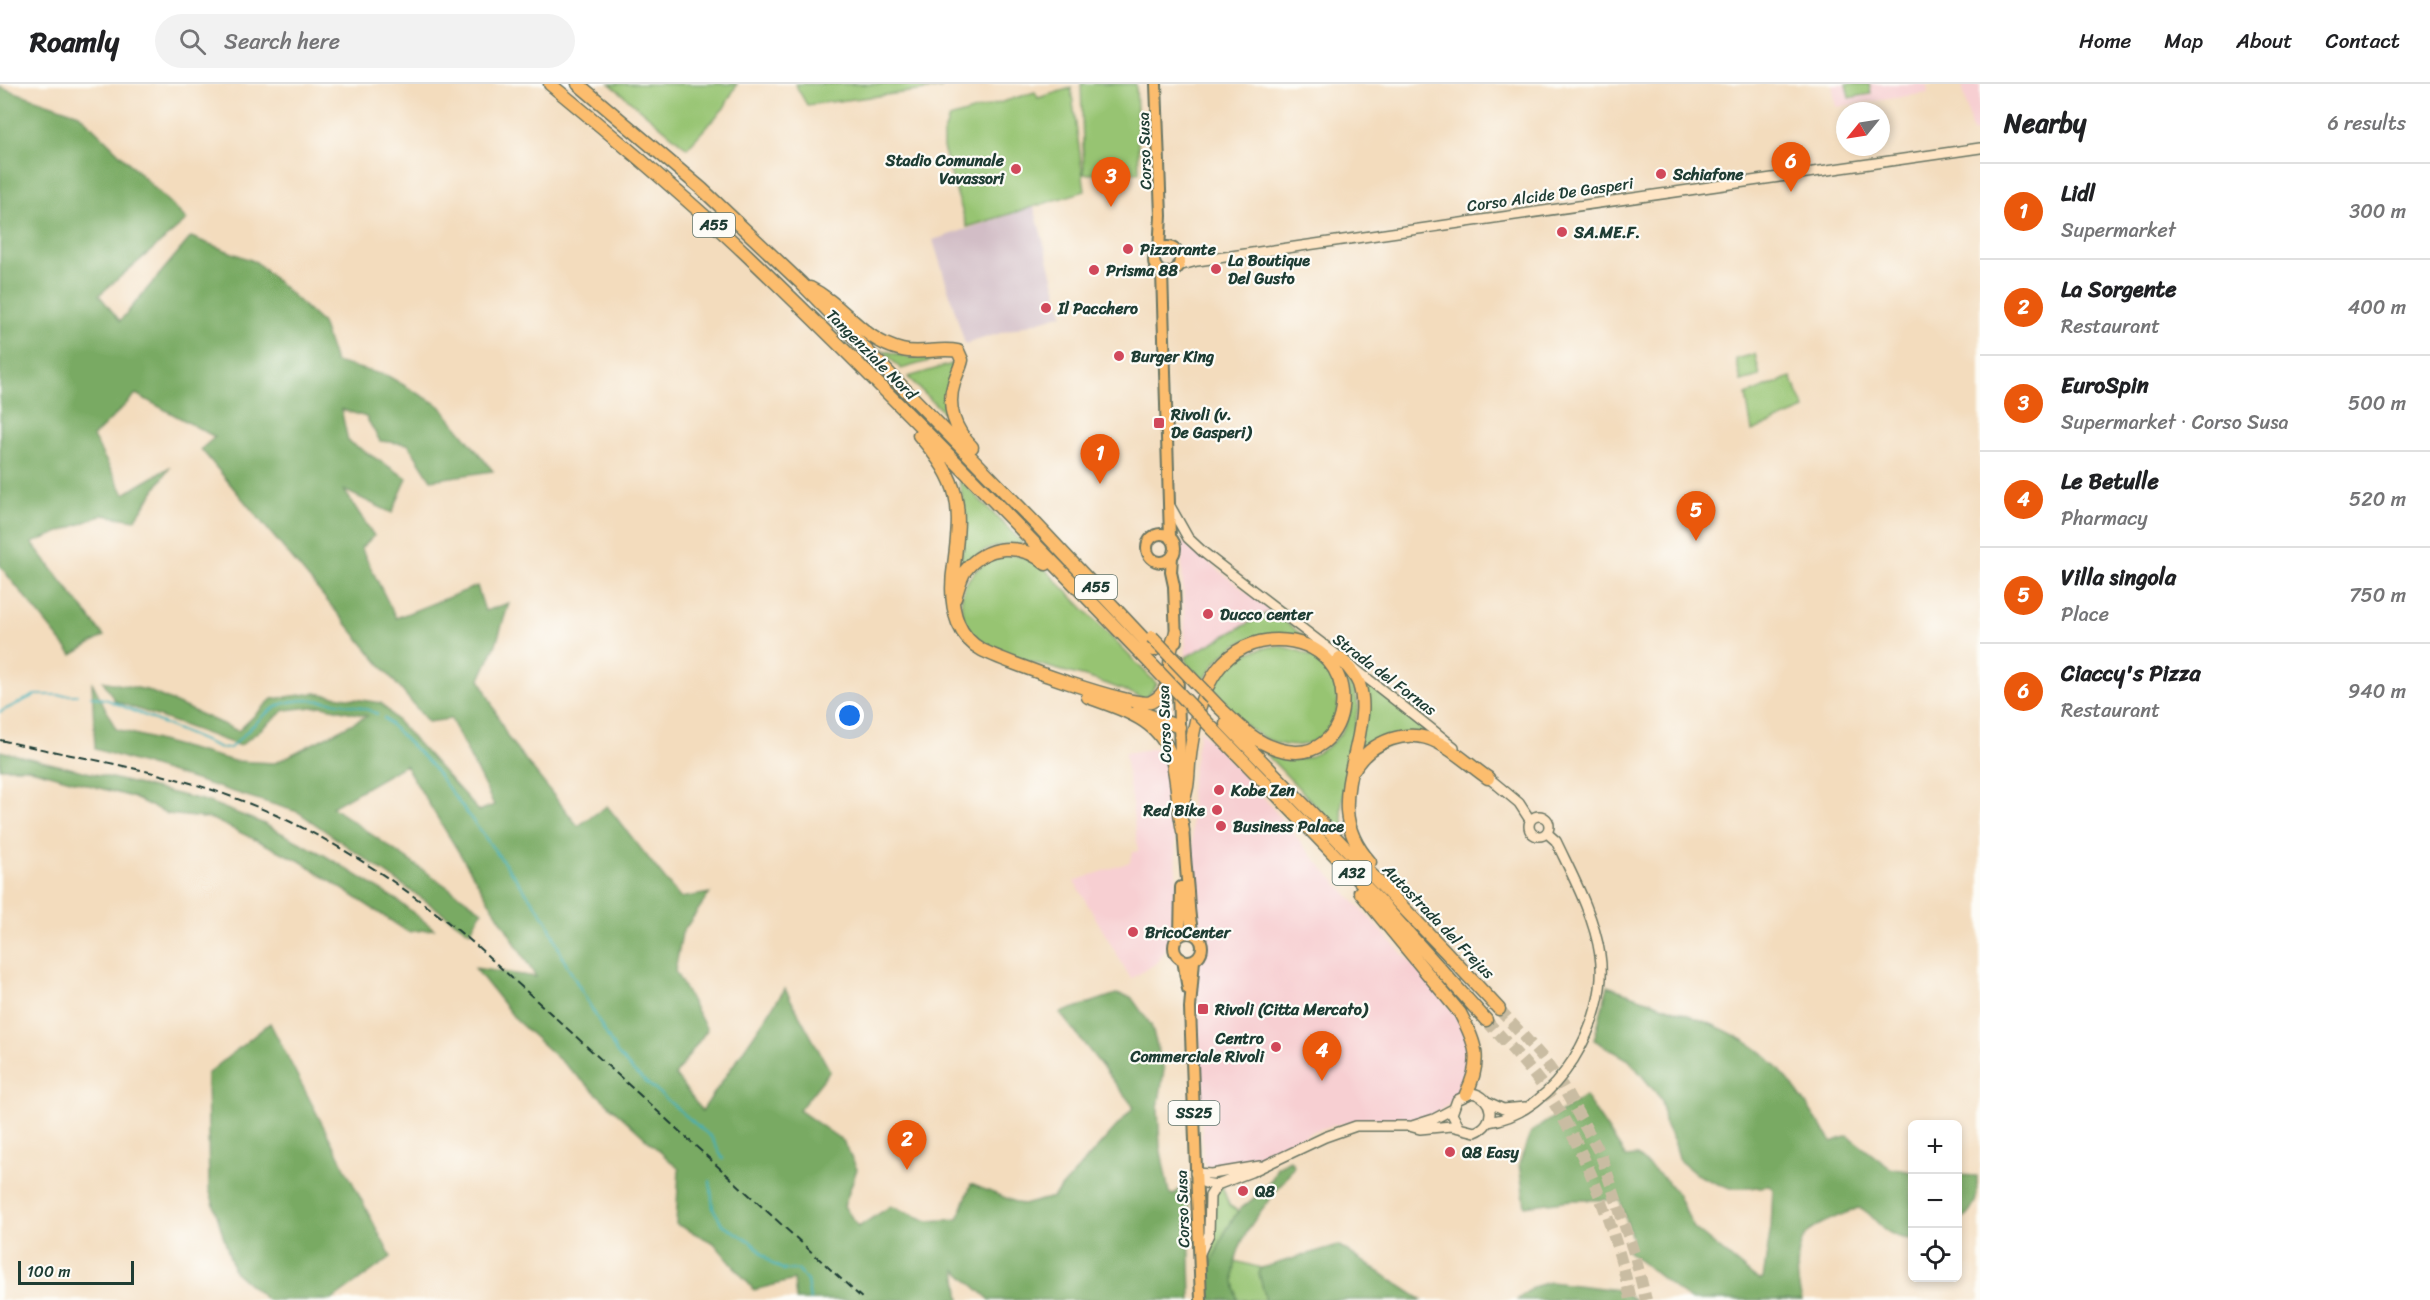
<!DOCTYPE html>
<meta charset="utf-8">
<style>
body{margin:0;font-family:Sriracha,sans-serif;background:#f2f2f2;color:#202124}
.controls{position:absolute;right:18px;bottom:18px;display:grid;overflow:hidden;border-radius:9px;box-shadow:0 3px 9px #0003}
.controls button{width:54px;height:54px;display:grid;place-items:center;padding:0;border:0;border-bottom:2px solid #e0e0e0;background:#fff;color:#202124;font:30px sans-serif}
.compass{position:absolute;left:1836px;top:18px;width:54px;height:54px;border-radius:50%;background:#fff;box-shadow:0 3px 9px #0003;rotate:240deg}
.scale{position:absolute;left:18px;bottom:15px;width:116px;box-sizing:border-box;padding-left:6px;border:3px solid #1f3d34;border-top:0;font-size:16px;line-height:21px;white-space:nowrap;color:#1f3d34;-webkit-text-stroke:4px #fdfcf7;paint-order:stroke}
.you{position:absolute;left:850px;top:632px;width:21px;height:21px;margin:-15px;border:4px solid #fff;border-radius:50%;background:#1a73e8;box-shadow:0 0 0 9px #1a73e833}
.badge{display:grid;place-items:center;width:39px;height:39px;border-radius:50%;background:#ea580c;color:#fff;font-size:20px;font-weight:700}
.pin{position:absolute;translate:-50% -50px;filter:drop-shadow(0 2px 3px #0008)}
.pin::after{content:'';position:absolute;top:32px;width:21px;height:18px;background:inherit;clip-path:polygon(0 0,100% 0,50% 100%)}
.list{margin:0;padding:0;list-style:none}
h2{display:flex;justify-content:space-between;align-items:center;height:78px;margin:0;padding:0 24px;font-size:26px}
h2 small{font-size:20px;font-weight:400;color:#757577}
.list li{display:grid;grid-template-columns:39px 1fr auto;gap:18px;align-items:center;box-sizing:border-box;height:96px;padding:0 24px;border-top:2px solid #e0e0e0}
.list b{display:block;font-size:22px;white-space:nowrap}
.list p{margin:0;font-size:20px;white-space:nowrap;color:#757577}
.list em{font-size:20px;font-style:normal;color:#757577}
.icon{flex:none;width:33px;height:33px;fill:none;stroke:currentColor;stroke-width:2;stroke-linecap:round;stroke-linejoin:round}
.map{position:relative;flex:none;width:1980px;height:1216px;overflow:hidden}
header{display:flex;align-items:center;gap:36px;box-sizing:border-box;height:84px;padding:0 30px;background:#fff;border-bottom:2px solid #e0e0e0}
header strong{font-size:28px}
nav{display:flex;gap:33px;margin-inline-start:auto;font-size:21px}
.search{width:420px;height:54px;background:#f2f2f2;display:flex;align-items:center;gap:15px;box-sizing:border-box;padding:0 21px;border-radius:33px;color:#757577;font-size:22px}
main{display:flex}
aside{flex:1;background:#fff}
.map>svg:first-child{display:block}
.built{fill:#f7cfd2}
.industrial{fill:#d2bdc6}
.green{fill:#97c472;stroke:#5b8053;stroke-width:1.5}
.forest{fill:#79aa64;stroke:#4c744c;stroke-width:1.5}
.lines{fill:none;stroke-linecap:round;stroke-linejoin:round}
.stream{stroke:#40b0b8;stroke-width:2}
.highway-tunnel{stroke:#c9bca2;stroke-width:12;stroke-dasharray:12 6;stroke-linecap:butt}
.secondary-casing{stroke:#697564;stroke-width:12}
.primary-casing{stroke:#697564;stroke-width:14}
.highway-casing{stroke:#697564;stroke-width:15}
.secondary{stroke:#fee5c5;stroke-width:9}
.primary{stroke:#fcbd6e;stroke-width:10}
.highway{stroke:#fcbd6e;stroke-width:12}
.rail{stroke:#1f3d34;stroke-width:2;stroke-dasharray:9 4.5;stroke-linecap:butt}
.highway-bridge-casing{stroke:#697564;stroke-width:15;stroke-linecap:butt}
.highway-bridge{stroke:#fcbd6e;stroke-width:12}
.poi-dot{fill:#d1495b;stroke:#fdfcf7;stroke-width:2}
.labels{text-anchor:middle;stroke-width:4.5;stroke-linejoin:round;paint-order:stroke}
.shield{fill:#fdfcf7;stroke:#62766e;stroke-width:1.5}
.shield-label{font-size:15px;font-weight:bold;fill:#1f3d34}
.street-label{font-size:16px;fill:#1f3d34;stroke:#fdfcf7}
.poi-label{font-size:16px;font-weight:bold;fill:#1f3d34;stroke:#fdfcf7;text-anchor:start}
</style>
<header>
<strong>Roamly</strong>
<div class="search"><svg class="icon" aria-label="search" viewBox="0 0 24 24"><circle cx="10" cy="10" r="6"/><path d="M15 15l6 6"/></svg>Search here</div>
<nav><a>Home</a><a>Map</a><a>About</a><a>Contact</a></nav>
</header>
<main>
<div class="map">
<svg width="1980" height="1216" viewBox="0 0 1980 1216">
<rect width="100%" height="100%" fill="#fdfcf7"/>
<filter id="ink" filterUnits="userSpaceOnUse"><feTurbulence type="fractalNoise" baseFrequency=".0167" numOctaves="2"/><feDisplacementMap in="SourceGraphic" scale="12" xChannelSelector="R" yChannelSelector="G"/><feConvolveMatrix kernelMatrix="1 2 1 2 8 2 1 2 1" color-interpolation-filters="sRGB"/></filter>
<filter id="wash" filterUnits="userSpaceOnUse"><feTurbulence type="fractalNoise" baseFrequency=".008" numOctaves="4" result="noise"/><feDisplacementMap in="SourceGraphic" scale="24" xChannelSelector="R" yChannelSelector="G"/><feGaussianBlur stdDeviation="1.35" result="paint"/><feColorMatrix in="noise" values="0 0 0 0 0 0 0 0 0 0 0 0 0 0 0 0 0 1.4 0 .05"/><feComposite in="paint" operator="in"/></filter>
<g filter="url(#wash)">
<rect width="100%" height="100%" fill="#f3dcbd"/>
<path class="built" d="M1832,0h95l1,9 -92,14z
M1962,0h18v47l-8,2z
M1181,457l90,70 -85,46z
M1200,646l57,59 55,67 100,108 41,48 11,17 9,28 -9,31 -18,18 -13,9 -11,5 -16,2h-53l-22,4 -17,5 -55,30 -43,8 -10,-3 -3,-7 -6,-183 2,-15 7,-13 -1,-12 -7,-7 -2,-5 -6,-135z
M1163,663l10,46 5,131 -20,38 -27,17 -57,-98 56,-19 3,-10 5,-1 -13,-98z"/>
<path class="industrial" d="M1034,123l29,107 -98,30 -32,-104z"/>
<path class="green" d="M610,0h127l-13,24 -37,40z
M795,0h147l-1,4 -134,17z
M1081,0h55l3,88 -55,2z
M1846,0h23l2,10 -22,4z
M1071,4l14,103 -118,36 -24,-79v-13l6,-17 86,-26 3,6z
M882,266l29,8 32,-1 -42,12z
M1755,270l5,22 -19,5 -5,-22z
M959,278l-13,33v20l-38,-38z
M1791,293l14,32 -53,22 -6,-36z
M961,397l63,63c-26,-2 -45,7 -64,24 4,-30 7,-56 -1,-86z
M1013,471l11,2 20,11 113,116 -9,12 -5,2c-21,-8 -43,-18 -65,-23 -24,-6 -86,-22 -103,-38 -14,-13 -17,-34 -10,-51 9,-20 28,-29 48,-31z
M1271,527l39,30c-45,-15 -84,-3 -106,40l-18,-18v-6z
M1277,562c103,13 61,136 -18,89 -18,-10 -32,-30 -47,-45 13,-29 35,-41 65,-44z
M1339,580c12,14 17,25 19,43l-17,102 5,28 -83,-86c7,3 15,7 22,8 31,4 60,-20 65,-49 3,-16 -4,-32 -11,-46z
M1361,593l69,57 -70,20z
M1222,1102l7,19 9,6 -14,23 -16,38 4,-26v-49z
M1235,1177l26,7 -2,6 7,26h-29l-4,-26z"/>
<path class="forest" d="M0,3l79,27 108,106 -88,75 21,26 71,-84 65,25 66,61 13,39 53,14 52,30 53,65 -62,9 -23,-36 -28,-3 -14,-24 -25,-8 7,32 59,37 -15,35 -48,-23 30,46 -13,12 35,70 81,-32 8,25 24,-8 -13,41 -16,35 28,59 70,88 29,-20 73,92 30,-5 -28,40 -7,38 32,59 -32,45 27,36 83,-122 45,82 -31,39 44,31 14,28 -13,37 14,21 33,-21 37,15 30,-2 13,-35 52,21 30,-8 81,-90 -74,-94 56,-19 15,3 20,28 13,45 -6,38 2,38 9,47 4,2c6,-3 8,-10 15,-14l3,119h-201l-34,-30 4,30h-164l-2,-20 -40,10 -40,-47 -38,-19 3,-55 -163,-149 -41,-52 61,9 -131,-212 -73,42 150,104 -12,21 -172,-120 -203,-63 -3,-67 24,47 118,32 41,2 92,-47 -45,-10 -37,4 -45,36 -125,-45 -12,-20 44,9 91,41 34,-32 43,-6 66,10 98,108 15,-6 -43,-86 -23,3 -227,-273 14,-12 -79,-43 -43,43 31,57 46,-27 -35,53 -32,-5 -71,28 72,93 -32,19 -72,-89z
M0,667l206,50 56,22 62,32 73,45 37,29 -26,3 -108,-71 -88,-42 -44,-5 -36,-17 -105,-29h-27z
M1608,902c46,18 124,39 159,71 26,24 45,57 65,85l16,-6 42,32 22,4v67c-33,-1 -37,-28 -54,-31 -13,6 -38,14 -48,23 -17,15 -14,49 -8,69h-112l-63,-49 5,-13 -12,-38h-48l-47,6 -6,-42 12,-32 54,-36 41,61 11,-1 30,25 10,13 17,34 61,50 5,2 3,-1 8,-52 2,-38 -4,-3 -20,2h-18l-13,-4 -22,-10 -16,-13 -5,-17 -11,-22 -2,-22 -33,-40 -35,-20z
M270,939l121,234 -59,43h-65l-33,-29 -25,-82 -2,-115z
M1290,1076l4,6c-21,35 -57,63 -60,106 -1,9 2,19 3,28h-26l-3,-28 16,-38 14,-23 22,-18 12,-14 5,-12z
M1958,1091l19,1c1,26 -1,30 -19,48z
M1338,1161l84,55h-156l-7,-26 2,-6z
M1550,1198l69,8 17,10h-119l16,-13z"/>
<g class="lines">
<path class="stream" d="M91,612l17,4 115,49 7,-1c16,-14 31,-34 50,-43 21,-10 77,-2 97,9
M0,628l35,-17h42
M384,634l47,47 115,154 18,41 53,93 17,19 77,65 12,22
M710,1097l3,27 9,16 31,19 18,20 13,7h14l9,11 3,19"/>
</g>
</g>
<g filter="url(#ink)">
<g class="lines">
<path class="highway-tunnel" d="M1499,925l42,47 22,31 38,68 34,101 11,44
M1486,936c22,25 46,49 64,77 37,55 67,138 81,203"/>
<defs>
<path id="secondary" d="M1178,170l19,7
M1178,182l19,-5 783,-113
M1170,422l18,32 15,14c83,65 169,128 251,195
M1484,690l35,29 11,17
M1529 742a10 10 0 1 1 20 0a10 10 0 1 1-20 0Z
M1488,1018l15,7 22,-2
M1488,1038c68,-8 122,-103 112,-167 -6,-40 -27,-78 -44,-114l-9,-8
M1412,1042l22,-7 19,-10
M1195,1089l10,10 12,2 34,-13 74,-35 31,-11h53l11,3 31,-3 24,6c22,-8 19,-35 -3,-39l-15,7 -5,14 7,13
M1195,1089l17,1 48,-8
M1200,1169l9,-19 1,-38 7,-11"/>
<path id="primary" d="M1156,0l5,132 -2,34
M1154 176a13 13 0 1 1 26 0a13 13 0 1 1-26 0Z
M1162,188l8,265
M1147 464a14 14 0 1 1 28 0a14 14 0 1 1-28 0Z
M1172,473l-1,15 3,14 2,55
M1177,575l4,128
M1183,740c1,23 3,45 5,67 1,15 1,28 5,43
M1174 863a14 14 0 1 1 28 0a14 14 0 1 1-28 0Z
M1180,851l1,-48
M1183,876l5,29
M1194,876l-4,48 11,292"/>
<path id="highway" d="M550,0c68,56 135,112 198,172 139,133 272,272 405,410
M578,0l124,105 99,94 235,241 118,126
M810,204c35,17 51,52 92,62 19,5 37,-3 56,1l4,9c-2,9 -6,15 -8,23 -8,24 1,47 18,64
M919,351c42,49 43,68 35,130 -3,19 -3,40 4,58 5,12 13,21 24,27 21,11 153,59 169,52 22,-10 18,-34 20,-52 1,-6 3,-12 5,-18
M955,514c3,-9 5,-19 10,-27 21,-27 56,-29 81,-7
M1340,574c7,8 15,16 19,26 6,18 3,34 0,51 -10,49 -26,86 11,127
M1088,613c43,16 81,25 87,78 3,19 4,37 8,56
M1138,627l41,16
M1226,640l218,226 55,59
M1214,646l171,177 101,113
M1354,685c17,-28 54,-43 85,-26 17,9 33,24 49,35
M1182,720c6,-14 6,-25 7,-40 3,-30 10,-70 29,-95 14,-19 36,-29 59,-29 95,1 79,133 1,109 -24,-7 -41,-25 -59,-42
M1360,808l100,121c17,32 22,48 6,81"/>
</defs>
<use href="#secondary" class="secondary-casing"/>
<use href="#primary" class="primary-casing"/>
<use href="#highway" class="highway-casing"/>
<use href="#secondary" class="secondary"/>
<use href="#primary" class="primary"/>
<use href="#highway" class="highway"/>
<path class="rail" d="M0,656c56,13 113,22 169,37 118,31 216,91 309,170l386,353"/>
<defs>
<path id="highway-bridge" d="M1152,553l67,70
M1153,582l61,64"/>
</defs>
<use href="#highway-bridge" class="highway-bridge-casing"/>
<use href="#highway-bridge" class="highway-bridge"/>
</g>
</g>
<g class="poi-dot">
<circle cx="1016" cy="85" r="6"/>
<circle cx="1661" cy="90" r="6"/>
<circle cx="1562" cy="148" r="6"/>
<circle cx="1128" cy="165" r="6"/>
<circle cx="1216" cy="185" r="6"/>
<circle cx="1094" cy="186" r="6"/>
<circle cx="1046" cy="224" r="6"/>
<circle cx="1119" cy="272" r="6"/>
<rect x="1153" y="333" width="12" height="12" rx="3"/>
<circle cx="1208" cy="530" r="6"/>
<circle cx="1219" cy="706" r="6"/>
<circle cx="1217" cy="726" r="6"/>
<circle cx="1221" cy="742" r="6"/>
<circle cx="1133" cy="848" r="6"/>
<rect x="1197" y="919" width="12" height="12" rx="3"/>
<circle cx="1276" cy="963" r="6"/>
<circle cx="1450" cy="1068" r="6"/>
<circle cx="1243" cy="1107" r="6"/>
</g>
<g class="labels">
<g class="shield">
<rect x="693" y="129" width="42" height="24" rx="4.5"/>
<rect x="1075" y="491" width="42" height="24" rx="4.5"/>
<rect x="1332.5" y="777" width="39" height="24" rx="4.5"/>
<rect x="1168.5" y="1017" width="51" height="24" rx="4.5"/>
</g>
<g class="shield-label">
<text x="714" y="146">A55</text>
<text x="1096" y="508">A55</text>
<text x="1352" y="794">A32</text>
<text x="1194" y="1034">SS25</text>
</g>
<g class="street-label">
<text transform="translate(1144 67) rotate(-92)" y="6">Corso Susa</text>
<text transform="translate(1550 110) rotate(-8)" y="6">Corso Alcide De Gasperi</text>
<text transform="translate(872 270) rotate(45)" y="6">Tangenziale Nord</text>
<text transform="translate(1385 590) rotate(37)" y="6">Strada del Fornas</text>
<text transform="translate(1164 640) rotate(-92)" y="6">Corso Susa</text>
<text transform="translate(1439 837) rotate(46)" y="6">Autostrada del Frejus</text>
<text transform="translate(1182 1125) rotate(-92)" y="6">Corso Susa</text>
</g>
<g class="poi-label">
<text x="1004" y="82" text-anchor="end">Stadio Comunale<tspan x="1004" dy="18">Vavassori</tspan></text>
<text x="1673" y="96">Schiafone</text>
<text x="1574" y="154">SA.ME.F.</text>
<text x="1140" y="171">Pizzorante</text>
<text x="1228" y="182">La Boutique<tspan x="1228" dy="18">Del Gusto</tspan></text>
<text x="1106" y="192">Prisma 88</text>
<text x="1058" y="230">Il Pacchero</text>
<text x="1131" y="278">Burger King</text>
<text x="1171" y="336">Rivoli (v.<tspan x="1171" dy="18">De Gasperi)</tspan></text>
<text x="1220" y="536">Ducco center</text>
<text x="1231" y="712">Kobe Zen</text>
<text x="1205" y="732" text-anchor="end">Red Bike</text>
<text x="1233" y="748">Business Palace</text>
<text x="1145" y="854">BricoCenter</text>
<text x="1215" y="931">Rivoli (Citta Mercato)</text>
<text x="1264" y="960" text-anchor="end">Centro<tspan x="1264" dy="18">Commerciale Rivoli</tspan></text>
<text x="1462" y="1074">Q8 Easy</text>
<text x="1255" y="1113">Q8</text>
</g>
</g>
</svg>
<div class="controls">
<button>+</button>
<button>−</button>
<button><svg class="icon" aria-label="locate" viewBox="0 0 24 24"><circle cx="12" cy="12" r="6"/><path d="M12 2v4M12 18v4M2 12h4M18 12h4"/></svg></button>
</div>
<svg class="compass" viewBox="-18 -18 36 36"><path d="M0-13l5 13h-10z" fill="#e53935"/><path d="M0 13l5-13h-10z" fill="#757577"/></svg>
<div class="scale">100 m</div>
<div class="you"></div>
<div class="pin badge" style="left:1100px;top:400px">1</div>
<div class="pin badge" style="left:907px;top:1086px">2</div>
<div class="pin badge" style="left:1111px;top:123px">3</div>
<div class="pin badge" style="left:1322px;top:997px">4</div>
<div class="pin badge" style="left:1696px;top:457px">5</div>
<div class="pin badge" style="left:1791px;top:108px">6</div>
</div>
<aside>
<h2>Nearby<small>6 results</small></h2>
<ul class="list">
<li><span class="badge">1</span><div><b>Lidl</b><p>Supermarket</p></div><em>300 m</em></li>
<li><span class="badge">2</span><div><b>La Sorgente</b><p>Restaurant</p></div><em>400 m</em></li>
<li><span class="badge">3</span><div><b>EuroSpin</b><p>Supermarket · Corso Susa</p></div><em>500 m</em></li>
<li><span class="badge">4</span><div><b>Le Betulle</b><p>Pharmacy</p></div><em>520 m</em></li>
<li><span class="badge">5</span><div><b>Villa singola</b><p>Place</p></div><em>750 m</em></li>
<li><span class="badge">6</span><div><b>Ciaccy's Pizza</b><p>Restaurant</p></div><em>940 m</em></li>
</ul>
</aside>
</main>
